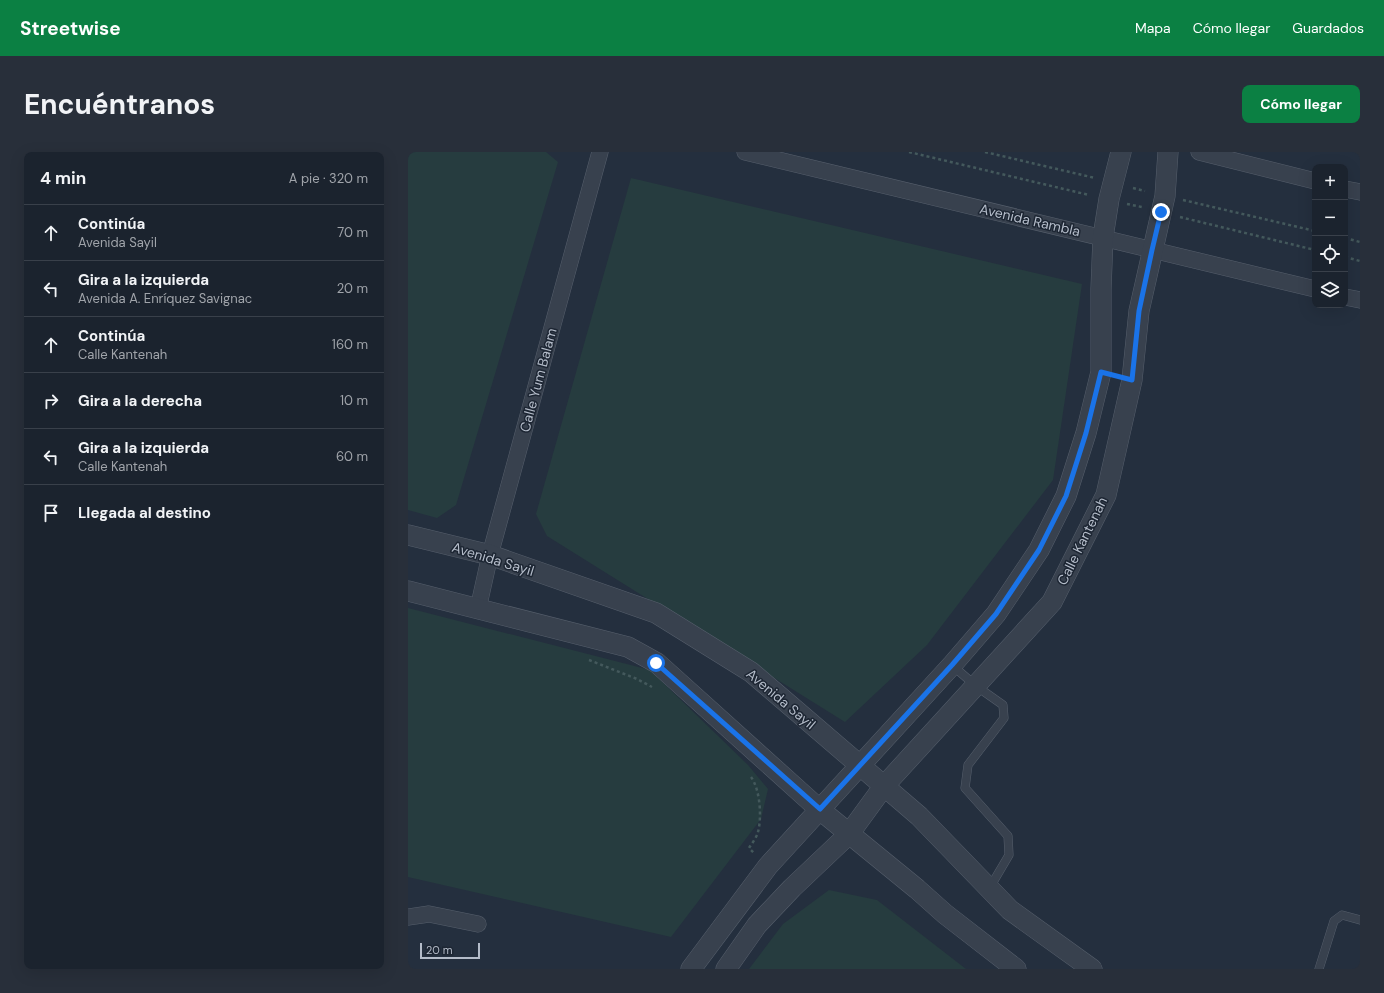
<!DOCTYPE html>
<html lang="es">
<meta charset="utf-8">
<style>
body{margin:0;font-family:"DM Sans",sans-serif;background:#282f3a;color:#f1f3f6}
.controls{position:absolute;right:12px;top:12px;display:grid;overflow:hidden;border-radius:8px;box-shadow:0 4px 16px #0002}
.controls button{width:36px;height:36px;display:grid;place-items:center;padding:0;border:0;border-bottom:1px solid #39404a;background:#1b232e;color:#f1f3f6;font:20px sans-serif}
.scale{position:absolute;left:12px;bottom:10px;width:60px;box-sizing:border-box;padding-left:4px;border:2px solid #b4bcc9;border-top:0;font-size:11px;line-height:14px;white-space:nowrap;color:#b4bcc9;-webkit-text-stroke:3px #1d2633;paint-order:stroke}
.stop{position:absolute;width:12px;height:12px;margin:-9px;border:3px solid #1a73e8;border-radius:50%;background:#fff}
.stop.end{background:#1a73e8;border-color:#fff;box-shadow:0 1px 4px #0008}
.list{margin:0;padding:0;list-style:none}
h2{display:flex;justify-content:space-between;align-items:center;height:52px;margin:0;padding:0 16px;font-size:17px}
h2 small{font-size:13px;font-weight:400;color:#a0a4aa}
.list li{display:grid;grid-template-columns:26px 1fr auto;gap:12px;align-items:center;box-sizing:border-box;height:56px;padding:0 16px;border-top:1px solid #39404a}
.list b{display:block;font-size:15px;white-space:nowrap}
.list p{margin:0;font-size:13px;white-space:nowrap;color:#a0a4aa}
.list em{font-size:13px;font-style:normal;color:#a0a4aa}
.icon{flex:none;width:22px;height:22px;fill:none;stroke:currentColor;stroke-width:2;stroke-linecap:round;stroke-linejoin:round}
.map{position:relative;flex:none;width:952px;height:817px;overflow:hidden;border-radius:8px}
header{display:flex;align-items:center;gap:24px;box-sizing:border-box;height:56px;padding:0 20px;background:#0b8043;color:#fff}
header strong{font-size:19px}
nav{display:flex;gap:22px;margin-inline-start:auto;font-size:14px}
.intro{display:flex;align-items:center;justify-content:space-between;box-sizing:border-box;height:96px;padding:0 24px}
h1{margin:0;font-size:28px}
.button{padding:10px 18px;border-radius:8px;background:#0b8043;color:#fff;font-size:14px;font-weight:700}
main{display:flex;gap:24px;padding:0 24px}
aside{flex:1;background:#1b232e;border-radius:8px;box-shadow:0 4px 16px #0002}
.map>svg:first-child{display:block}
.green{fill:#263c3f}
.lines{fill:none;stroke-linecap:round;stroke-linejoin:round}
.service-casing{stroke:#565f6c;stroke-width:9}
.minor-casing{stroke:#565f6c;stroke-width:17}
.tertiary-casing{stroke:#565f6c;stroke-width:21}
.path{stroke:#44595c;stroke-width:2.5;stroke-dasharray:3 3;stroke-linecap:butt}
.service{stroke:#38414e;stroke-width:8}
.minor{stroke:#38414e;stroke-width:16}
.tertiary{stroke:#38414e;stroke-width:20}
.route{stroke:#1a73e8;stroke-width:5}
.labels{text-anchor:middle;stroke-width:3;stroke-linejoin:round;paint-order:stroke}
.street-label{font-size:14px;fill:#b4bcc9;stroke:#1d2633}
</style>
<header>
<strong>Streetwise</strong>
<nav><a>Mapa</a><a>Cómo llegar</a><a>Guardados</a></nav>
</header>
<div class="intro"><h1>Encuéntranos</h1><a class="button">Cómo llegar</a></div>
<main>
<aside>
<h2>4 min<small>A pie · 320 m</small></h2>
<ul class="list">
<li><svg class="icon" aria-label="ahead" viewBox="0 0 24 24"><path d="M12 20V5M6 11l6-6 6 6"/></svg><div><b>Continúa</b><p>Avenida Sayil</p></div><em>70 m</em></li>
<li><svg class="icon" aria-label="left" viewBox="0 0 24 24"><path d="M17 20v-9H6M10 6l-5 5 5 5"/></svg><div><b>Gira a la izquierda</b><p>Avenida A. Enríquez Savignac</p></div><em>20 m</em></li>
<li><svg class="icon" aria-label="ahead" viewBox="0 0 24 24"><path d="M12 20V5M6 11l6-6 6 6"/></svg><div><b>Continúa</b><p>Calle Kantenah</p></div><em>160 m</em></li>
<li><svg class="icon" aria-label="right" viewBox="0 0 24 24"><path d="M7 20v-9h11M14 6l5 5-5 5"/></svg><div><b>Gira a la derecha</b></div><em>10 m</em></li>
<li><svg class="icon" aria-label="left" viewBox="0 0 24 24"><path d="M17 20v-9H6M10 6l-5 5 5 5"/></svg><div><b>Gira a la izquierda</b><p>Calle Kantenah</p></div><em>60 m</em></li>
<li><svg class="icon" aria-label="arrive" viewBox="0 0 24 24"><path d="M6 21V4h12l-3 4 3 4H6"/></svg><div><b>Llegada al destino</b></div></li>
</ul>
</aside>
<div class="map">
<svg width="952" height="817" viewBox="0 0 952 817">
<rect width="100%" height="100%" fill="#242f3e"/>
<path class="green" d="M0,0h138l12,10 -102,343 -19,13 -29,-8z
M223,26l451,106 -29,196 -126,165 -82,77 -298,-186 -11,-22z
M0,456l242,62 98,95 20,24 -7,30 -90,118 -263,-60z
M421,738l48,10 89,69h-217l34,-45z"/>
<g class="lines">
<defs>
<path id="service" d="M545,514l23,20 27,19 1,13 -36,47 -3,23 43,48 1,19 -20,34
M911,817l15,-48 8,-6 18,5"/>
<path id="minor" d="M337,0l570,137
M791,0l116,29
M937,37l15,3
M937,145l15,3
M70,457l12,-54 110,-403
M0,765l21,-3 49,10"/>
<path id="tertiary" d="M0,383l82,20 166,58 95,59 168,144 91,94 82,59
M0,439l220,56 29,16 162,146 98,80 28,25 71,55
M283,817l77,-103 184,-201 44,-51 43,-64 27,-54 20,-63 15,-61v-83l2,-52 6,-38 12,-47
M318,817l31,-44 35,-37 57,-54 35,-48 168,-184 54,-107 26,-115 7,-69 26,-115 3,-44"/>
</defs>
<use href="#service" class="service-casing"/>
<use href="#minor" class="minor-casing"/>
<use href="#tertiary" class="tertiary-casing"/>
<path class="path" d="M501,0l180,43
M577,0l110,26
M725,36l12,3
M775,48l132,31
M719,52l15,3
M772,65l135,33
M937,86l15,4
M937,105l15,4
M181,508l48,19 15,8
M343,625c9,12 11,40 7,55 -1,5 -6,11 -9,16l5,5"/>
<use href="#service" class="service"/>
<use href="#minor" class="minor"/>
<use href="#tertiary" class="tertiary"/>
</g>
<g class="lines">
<path class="route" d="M248,511l164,146 132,-144 44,-51 43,-64 27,-54 20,-63 15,-61 31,8 7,-69 13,-61 9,-38"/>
</g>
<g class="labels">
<g class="street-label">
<text transform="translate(622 68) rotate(13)" y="5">Avenida Rambla</text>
<text transform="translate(130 228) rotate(-75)" y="5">Calle Yum Balam</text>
<text transform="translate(674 389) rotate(-64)" y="5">Calle Kantenah</text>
<text transform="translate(85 407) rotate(17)" y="5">Avenida Sayil</text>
<text transform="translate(373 547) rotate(40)" y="5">Avenida Sayil</text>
</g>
</g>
</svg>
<div class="controls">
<button>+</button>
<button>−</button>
<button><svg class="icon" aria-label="locate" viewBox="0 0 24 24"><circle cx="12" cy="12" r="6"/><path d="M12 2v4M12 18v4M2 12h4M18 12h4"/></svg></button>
<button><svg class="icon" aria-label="layers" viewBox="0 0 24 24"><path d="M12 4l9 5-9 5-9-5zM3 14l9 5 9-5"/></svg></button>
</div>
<div class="scale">20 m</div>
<div class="stop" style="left:248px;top:511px"></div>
<div class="stop end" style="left:753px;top:60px"></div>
</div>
</main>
